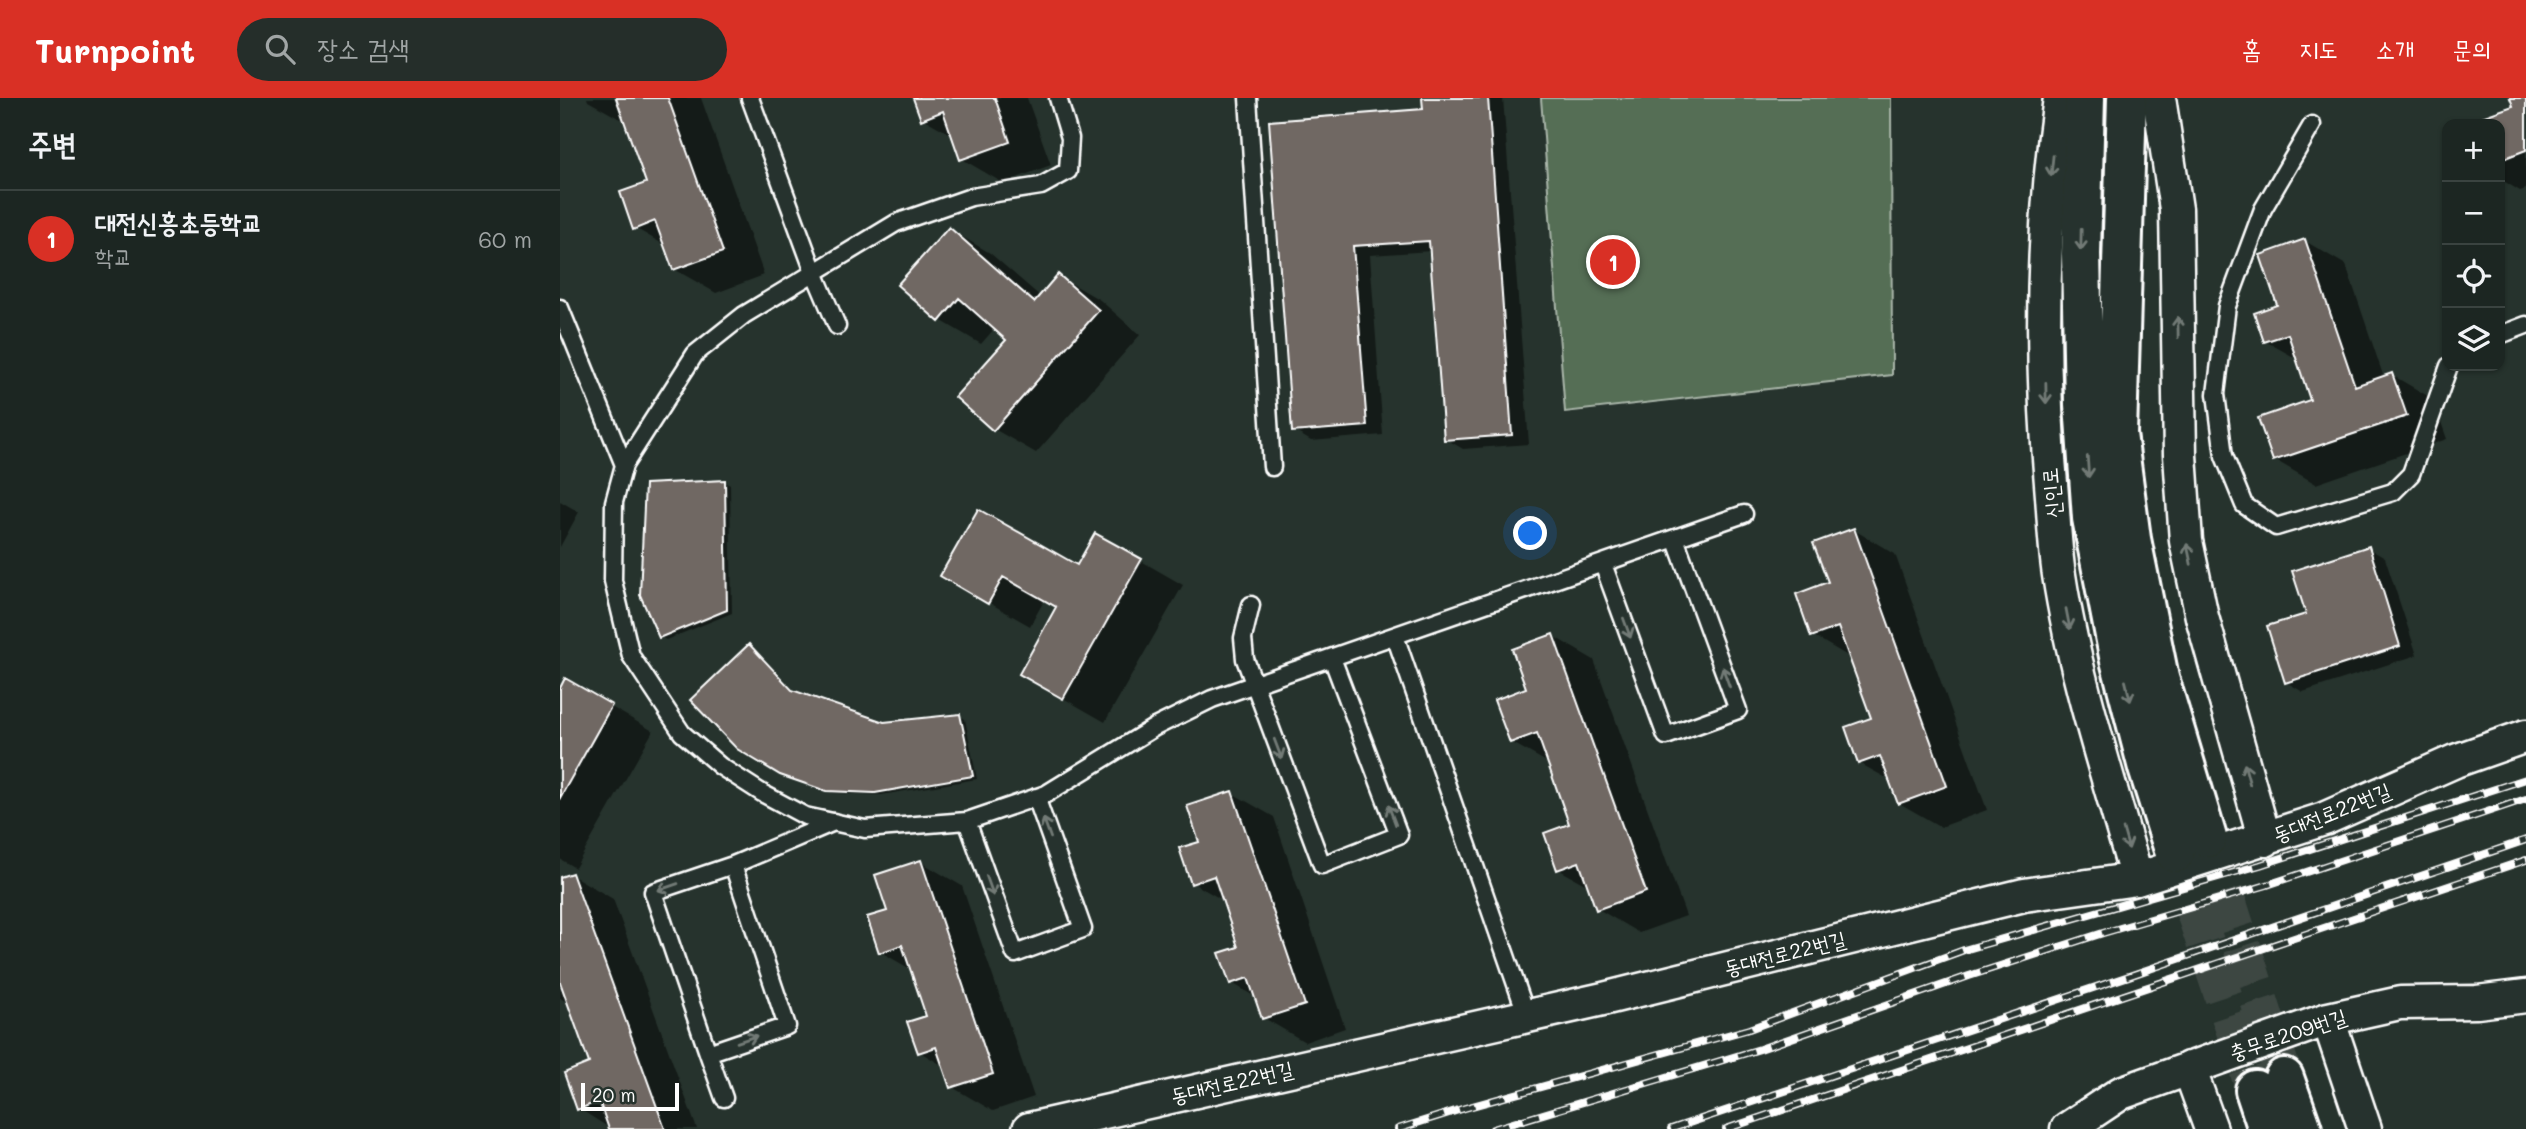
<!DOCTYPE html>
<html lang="ko">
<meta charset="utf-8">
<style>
body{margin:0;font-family:Mali,"Poor Story",sans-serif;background:#252e2a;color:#f1f3f6}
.controls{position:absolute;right:21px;top:21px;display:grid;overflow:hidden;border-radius:14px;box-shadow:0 2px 5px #0004}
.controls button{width:63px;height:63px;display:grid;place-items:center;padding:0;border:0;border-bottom:2px solid #3a4340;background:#1c2622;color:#f1f3f6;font:35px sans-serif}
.scale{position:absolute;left:21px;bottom:18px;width:98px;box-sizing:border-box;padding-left:7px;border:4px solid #fff;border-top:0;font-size:19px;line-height:24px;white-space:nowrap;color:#fff;-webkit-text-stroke:5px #26332d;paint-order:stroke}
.you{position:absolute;left:971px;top:436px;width:24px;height:24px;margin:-18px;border:5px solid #fff;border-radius:50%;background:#1a73e8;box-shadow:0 0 0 10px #1a73e833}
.badge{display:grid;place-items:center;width:46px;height:46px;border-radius:50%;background:#d93025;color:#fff;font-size:23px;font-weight:700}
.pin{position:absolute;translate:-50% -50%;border:4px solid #fff;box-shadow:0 2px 7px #0006}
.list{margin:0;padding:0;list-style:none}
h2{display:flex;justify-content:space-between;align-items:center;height:91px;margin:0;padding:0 28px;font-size:30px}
h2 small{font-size:23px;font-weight:400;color:#a0a5a5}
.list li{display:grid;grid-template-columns:46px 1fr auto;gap:21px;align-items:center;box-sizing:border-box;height:98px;padding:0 28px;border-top:2px solid #3a4340}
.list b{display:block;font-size:26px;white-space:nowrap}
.list p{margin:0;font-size:23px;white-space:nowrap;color:#a0a5a5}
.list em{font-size:23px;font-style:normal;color:#a0a5a5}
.icon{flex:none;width:38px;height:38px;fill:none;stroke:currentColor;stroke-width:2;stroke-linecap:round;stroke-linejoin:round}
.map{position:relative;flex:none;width:1966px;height:1031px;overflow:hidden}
header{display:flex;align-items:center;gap:42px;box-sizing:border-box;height:98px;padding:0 35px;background:#d93025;color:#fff}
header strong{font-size:33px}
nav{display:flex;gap:38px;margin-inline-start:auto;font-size:24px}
.search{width:490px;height:63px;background:#252e2a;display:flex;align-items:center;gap:18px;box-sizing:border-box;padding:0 24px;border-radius:38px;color:#a0a5a5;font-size:26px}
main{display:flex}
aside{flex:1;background:#1c2622}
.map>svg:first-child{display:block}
.green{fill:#546e55;stroke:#aab6aa;stroke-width:2}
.shadow{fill:#0007}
.building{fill:#706763;stroke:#fff;stroke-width:2}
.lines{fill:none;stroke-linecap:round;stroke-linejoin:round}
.secondary-tunnel{stroke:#3c4742;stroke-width:38;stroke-dasharray:38 19;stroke-linecap:butt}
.lane-casing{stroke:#fff;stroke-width:21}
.street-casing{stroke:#fff;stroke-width:37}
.secondary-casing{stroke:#fff;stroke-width:44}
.lane{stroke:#26332d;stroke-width:16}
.street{stroke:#26332d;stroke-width:32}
.secondary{stroke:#26332d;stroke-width:38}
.rail-casing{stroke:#fff;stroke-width:8}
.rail{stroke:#26332d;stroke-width:5;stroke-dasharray:16;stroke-linecap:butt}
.oneway{stroke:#727a76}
.labels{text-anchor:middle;stroke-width:5;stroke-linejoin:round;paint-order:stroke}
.street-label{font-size:21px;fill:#fff;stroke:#26332d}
</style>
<header>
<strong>Turnpoint</strong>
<div class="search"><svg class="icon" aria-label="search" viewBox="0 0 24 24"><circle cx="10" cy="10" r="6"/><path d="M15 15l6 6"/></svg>장소 검색</div>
<nav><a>홈</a><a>지도</a><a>소개</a><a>문의</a></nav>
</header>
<main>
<aside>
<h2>주변<small></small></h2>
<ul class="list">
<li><span class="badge">1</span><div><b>대전신흥초등학교</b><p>학교</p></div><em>60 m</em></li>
</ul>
</aside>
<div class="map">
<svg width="1966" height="1031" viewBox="0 0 1966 1031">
<rect width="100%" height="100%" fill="#26332d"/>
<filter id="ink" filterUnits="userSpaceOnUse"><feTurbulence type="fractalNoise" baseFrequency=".0143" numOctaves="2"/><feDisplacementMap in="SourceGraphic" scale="14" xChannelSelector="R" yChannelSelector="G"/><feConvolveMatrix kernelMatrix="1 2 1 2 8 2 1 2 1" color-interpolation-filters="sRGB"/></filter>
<g filter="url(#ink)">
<path class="green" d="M981,0h350l1,277 -327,37z"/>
<path class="shadow" d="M27,0h114l63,177 -48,18 -42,-24 -8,-23 -31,-18 13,-44 -21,-61 -39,-22z
M355,0h112l24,67 -48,18 -41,-24 -8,-23 -32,-18z
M864,0h79l26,346 -66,5 -17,-10 -14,-188 -62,4 13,180 -72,6 -17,-10 -23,-308 154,-12z
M1952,0h14v91l-6,2 -20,-12v-55h-33l48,-17z
M389,131l41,24 51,44 18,-21 41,24 40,35 -104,118 -42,-24 14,-89 -13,-12 -14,16 -41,-24z
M1745,143l41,24 38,113 8,-3 41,24 14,40 -131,45 -41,-24 38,-59 -14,-41 -34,-19z
M165,384l5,3 2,128 -66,27 -6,-3z
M0,403l19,11 -19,35z
M1294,432l41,24 92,256 -46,17 -42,-24 -9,-23 -31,-17 14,-44 -22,-61 -39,-23 18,-52z
M536,437l87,50 -78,137 -84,-48 38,-67 -14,-8 -15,27 -88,-50 136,-9z
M1808,450l17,10 32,97 -114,37 -17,-10 22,-67z
M993,538l41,24 92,256 -47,17 -41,-24 -8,-22 -32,-18 14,-44 -22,-61 -39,-22 18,-53z
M189,548l46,47 89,31 76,-8 5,3 12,60 -96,16 -48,-2 -46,-16z
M6,583l87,50 -78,137 -15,-9v-168z
M672,695l42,24 71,211 -40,14 -41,-24 -7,-20 -25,-15 8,-35 -16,-47 -31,-18z
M361,764l41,24 72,211 -41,14 -41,-24 -7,-20 -25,-15 8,-35 -16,-47 -31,-18 8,-40z
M12,777l41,24 84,230h-86l-33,-21 14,-44 -22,-60 -10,-6v-119z"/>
<path class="building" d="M56,0h52l55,154 -50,18 -18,-49 -22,9 -13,-38 26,-9z
M353,0h82l15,44 -50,18 -17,-49 -22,9z
M862,0h66l24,337 -68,5 -15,-199 -76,5 14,180 -75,6 -23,-311 154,-12z
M1950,0h16v52l-26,10v-36h-38l51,-18z
M389,129l85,75 24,-28 41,36 -106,121 -38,-34 51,-57 -47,-42 -20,24 -42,-37z
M1745,141l50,147 37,-13 15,43 -134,45 -15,-43 52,-18 -22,-66 -24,8 -10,-29 23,-8 -17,-50z
M165,382l2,130 -68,28 -19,-43 5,-111z
M418,411l99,56 18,-32 47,26 -79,140 -44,-25 37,-67 -53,-30 -15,27 -48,-28z
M1294,430l93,258 -49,18 -18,-48 -22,8 -13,-37 26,-9 -33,-91 -27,10 -15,-43 32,-12 -15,-39z
M1809,448l31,100 -115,37 -18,-57 39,-12 -14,-43z
M993,536l93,258 -50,18 -17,-48 -22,8 -13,-37 25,-9 -32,-91 -27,10 -16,-43 32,-12 -14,-39z
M189,546l43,46 92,32 76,-8 13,62 -98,17 -49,-2 -46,-16 -43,-26 -47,-49z
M5,580l47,27 -52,93v-110z
M672,693l73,214 -43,14 -14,-41 -18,6 -11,-31 19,-6 -24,-71 -23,8 -12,-36 20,-6 -12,-36z
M361,762l72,214 -43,14 -14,-41 -18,6 -11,-31 19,-6 -24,-71 -23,8 -12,-36 20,-6 -12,-36z
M12,775l93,256h-56l-10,-28 -22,9 -13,-37 25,-10 -29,-81v-105z"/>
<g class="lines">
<path class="secondary-tunnel" d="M1647,740l77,240
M1615,755l80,237"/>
<defs>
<path id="lane" d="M190,0l64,174 23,54
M498,0l12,40 -2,33 -27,15 -70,11 -75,26 -152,92 -49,39 -71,111 -10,37 -1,79 18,75 51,77 38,33 42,27 43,23 60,13 102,-8 79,-27 109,-67 57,-28 532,-185
M688,0l24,369
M1752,27l-49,84 -36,97 -11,88 8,62 20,49 32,22 117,-35 18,-18 38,-108
M0,210l64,157
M1940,237l26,-10
M1043,466l63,172 72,-26 -63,-172
M691,507l-8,33 2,21 77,206 77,-30 -67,-177
M835,538l132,380
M407,723l48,133 68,-25 -47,-132
M173,767l54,161 -79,27 -55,-161 80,-27 101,-43
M148,955l16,45"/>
<path id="street" d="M1500,0c-19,131 -20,266 -8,398 2,26 3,53 7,79 16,104 50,204 78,304
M1599,0l17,111 4,246 6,86 16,76 63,223
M1768,921l37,110
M1629,970l22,61
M469,1031l574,-130 421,-104 113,-16 187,-60 131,-58 71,-25
M1507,1031l54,-36 207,-74 72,-16 77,-1 49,-6"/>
<path id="secondary" d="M1525,0l-4,156 3,150 8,114 27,138 29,112 27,85
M1567,0l-10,336 14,105 28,139 48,160
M1724,980l18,51
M1695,992l13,39"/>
</defs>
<use href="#lane" class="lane-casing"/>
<use href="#street" class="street-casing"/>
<use href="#secondary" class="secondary-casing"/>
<use href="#lane" class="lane"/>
<use href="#street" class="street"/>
<use href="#secondary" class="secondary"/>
<defs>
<path id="rail" d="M838,1031l67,-21 284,-79 215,-79 296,-85 266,-86
M933,1031l267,-80 209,-73 134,-43 164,-48 259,-86
M1111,1031l458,-153 397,-136
M1166,1031l800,-269"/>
</defs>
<use href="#rail" class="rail-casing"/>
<use href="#rail" class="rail"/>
</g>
<defs><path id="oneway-shaft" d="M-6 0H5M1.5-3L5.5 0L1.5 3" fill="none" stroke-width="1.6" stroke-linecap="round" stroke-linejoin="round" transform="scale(1.75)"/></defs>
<g class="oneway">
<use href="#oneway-shaft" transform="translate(1492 68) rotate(96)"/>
<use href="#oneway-shaft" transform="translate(1521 142) rotate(91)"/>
<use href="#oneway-shaft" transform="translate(1618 229) rotate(-91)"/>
<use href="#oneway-shaft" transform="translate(1486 295) rotate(89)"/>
<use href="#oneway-shaft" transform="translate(1528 369) rotate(86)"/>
<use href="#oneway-shaft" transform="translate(1629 456) rotate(-102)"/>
<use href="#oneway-shaft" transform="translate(1508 521) rotate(79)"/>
<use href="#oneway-shaft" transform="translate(1067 530) rotate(70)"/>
<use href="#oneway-shaft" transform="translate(1166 579) rotate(-110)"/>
<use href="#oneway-shaft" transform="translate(1568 593) rotate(76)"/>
<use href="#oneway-shaft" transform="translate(718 651) rotate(69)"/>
<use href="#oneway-shaft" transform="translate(1687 676) rotate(-105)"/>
<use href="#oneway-shaft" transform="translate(832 717) rotate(-111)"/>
<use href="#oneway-shaft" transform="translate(487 730) rotate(-110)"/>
<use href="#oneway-shaft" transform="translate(1566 741) rotate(74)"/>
<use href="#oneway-shaft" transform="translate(430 788) rotate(70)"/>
<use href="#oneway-shaft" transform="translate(108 789) rotate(161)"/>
<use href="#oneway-shaft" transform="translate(187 941) rotate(-19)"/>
</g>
</g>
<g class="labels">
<g class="street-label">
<text transform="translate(1492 395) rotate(-95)" y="7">신인로</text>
<text transform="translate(1772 715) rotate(-22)" y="7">동대전로22번길</text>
<text transform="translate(1225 856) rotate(-14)" y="7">동대전로22번길</text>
<text transform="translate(1728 937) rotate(-18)" y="7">충무로209번길</text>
<text transform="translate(672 985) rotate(-13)" y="7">동대전로22번길</text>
</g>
</g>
</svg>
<div class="controls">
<button>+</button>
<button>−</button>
<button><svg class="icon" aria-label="locate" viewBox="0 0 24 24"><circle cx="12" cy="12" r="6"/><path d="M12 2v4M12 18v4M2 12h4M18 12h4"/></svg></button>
<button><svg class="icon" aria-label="layers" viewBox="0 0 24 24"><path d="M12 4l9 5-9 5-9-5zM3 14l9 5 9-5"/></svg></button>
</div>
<div class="scale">20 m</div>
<div class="you"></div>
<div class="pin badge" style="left:1053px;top:164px">1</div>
</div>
</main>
